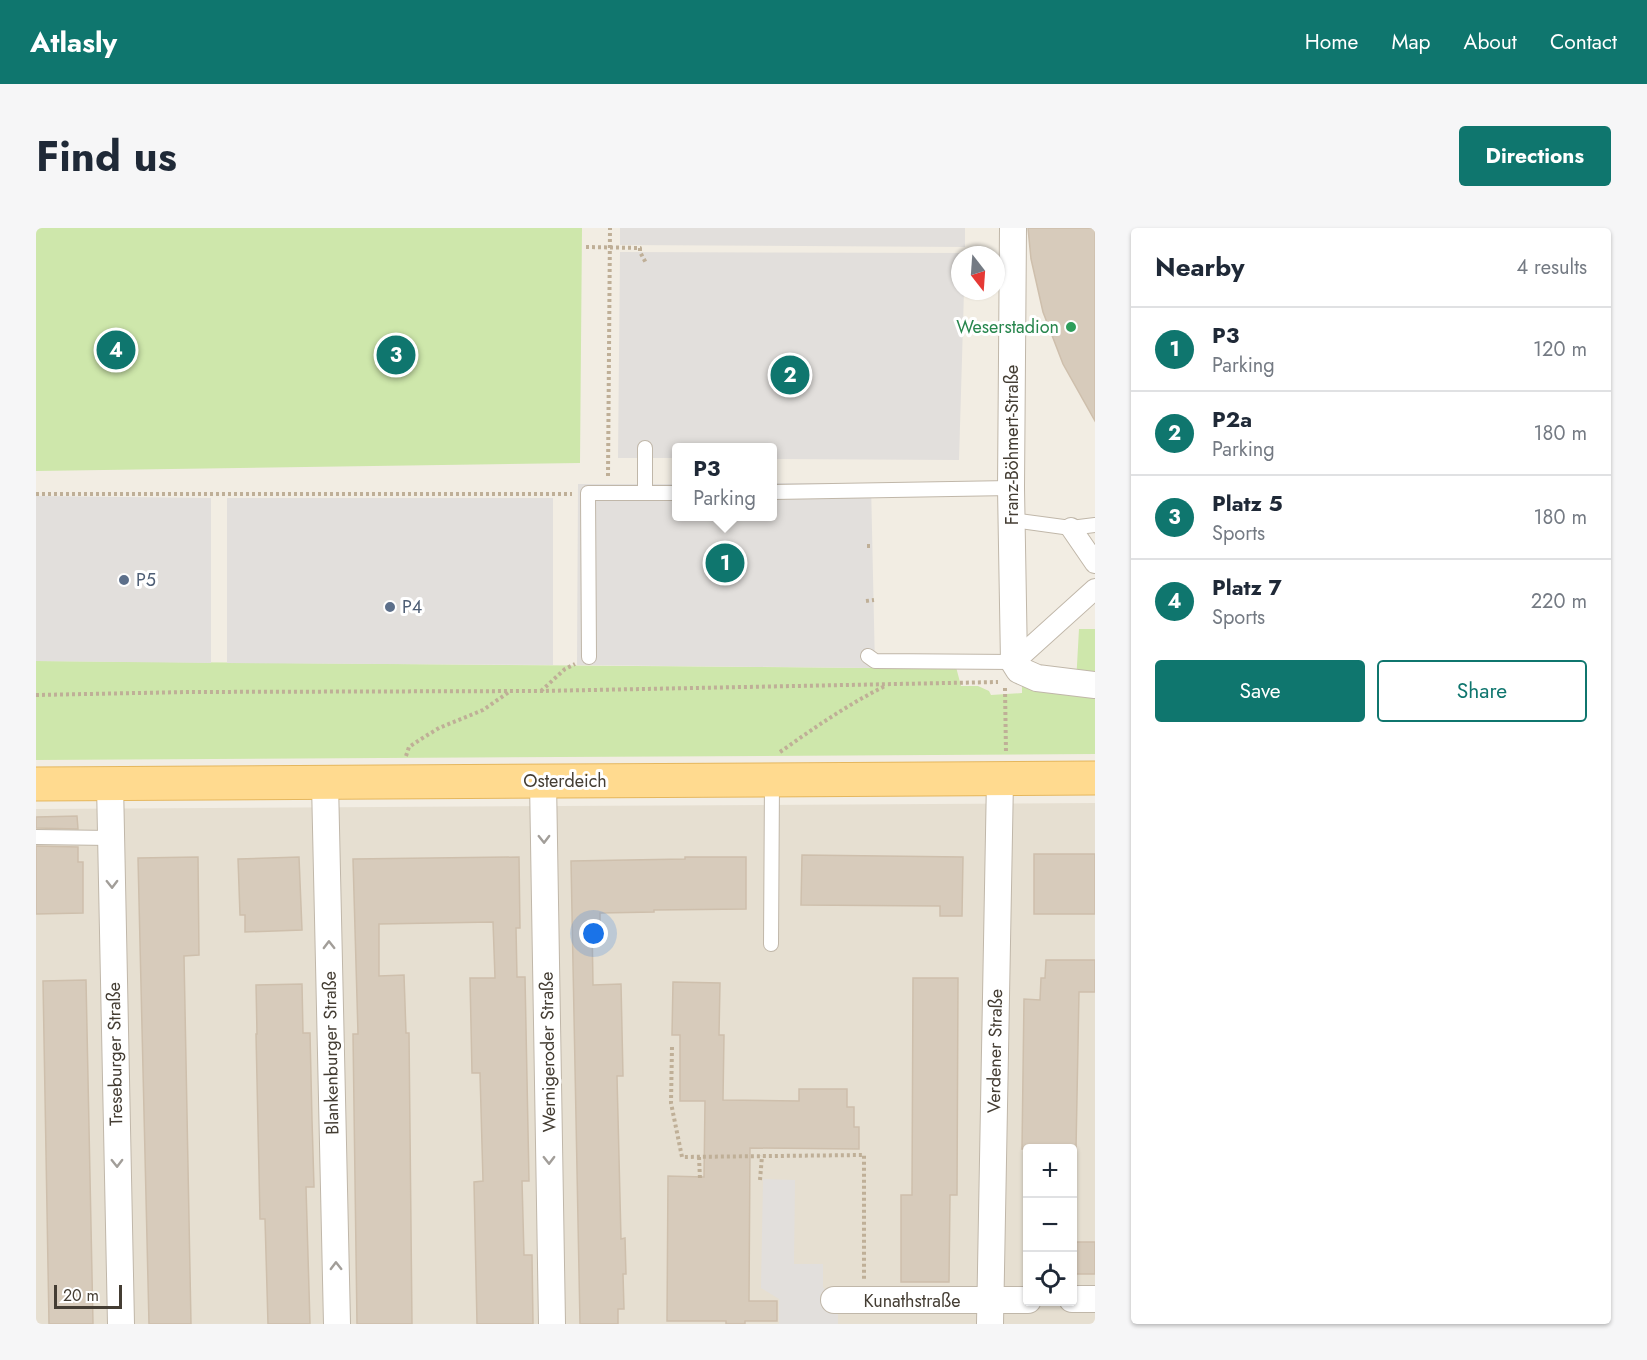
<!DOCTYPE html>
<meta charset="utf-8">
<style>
body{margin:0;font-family:Jost,sans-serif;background:#f6f6f7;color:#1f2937}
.controls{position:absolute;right:18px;bottom:18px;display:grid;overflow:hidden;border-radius:6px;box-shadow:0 2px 4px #0004}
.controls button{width:54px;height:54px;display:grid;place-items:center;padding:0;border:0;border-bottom:2px solid #e0e1e3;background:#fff;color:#1f2937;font:30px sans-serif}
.compass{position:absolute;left:915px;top:18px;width:54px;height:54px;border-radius:50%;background:#fff;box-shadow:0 2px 4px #0004;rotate:163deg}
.scale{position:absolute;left:18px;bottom:15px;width:68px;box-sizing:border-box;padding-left:6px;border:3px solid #443d33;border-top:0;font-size:16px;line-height:21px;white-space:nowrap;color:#443d33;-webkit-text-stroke:4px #fff;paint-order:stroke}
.you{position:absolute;left:558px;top:706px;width:21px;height:21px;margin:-15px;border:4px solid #fff;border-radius:50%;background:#1a73e8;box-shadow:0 0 0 9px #1a73e833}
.badge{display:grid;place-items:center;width:39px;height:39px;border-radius:50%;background:#0f766e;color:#fff;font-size:20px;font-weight:700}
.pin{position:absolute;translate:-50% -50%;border:3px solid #fff;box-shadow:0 2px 6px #0006}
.popup{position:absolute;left:636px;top:215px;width:105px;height:78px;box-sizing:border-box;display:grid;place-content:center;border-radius:6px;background:#fff;filter:drop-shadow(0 2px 4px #0005);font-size:20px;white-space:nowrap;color:#747a83}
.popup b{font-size:22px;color:#1f2937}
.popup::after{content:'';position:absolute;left:50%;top:100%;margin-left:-12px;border:12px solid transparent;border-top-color:#fff}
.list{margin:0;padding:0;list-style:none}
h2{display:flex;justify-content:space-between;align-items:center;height:78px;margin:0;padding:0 24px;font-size:26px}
h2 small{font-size:20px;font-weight:400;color:#747a83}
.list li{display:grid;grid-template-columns:39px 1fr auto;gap:18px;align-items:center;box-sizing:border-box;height:84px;padding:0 24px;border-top:2px solid #e0e1e3}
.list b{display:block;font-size:22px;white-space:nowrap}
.list p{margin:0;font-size:20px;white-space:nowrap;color:#747a83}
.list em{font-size:20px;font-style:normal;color:#747a83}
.actions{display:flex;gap:12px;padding:18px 24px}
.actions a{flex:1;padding:14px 0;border:2px solid #0f766e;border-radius:6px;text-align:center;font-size:21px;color:#0f766e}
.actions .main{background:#0f766e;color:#fff}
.icon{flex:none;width:33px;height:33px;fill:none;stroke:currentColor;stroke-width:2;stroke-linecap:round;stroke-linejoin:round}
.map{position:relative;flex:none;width:1059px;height:1096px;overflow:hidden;border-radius:6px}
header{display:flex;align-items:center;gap:36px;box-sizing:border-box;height:84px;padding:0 30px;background:#0f766e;color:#fff}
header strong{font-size:28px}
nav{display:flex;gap:33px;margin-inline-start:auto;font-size:21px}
.intro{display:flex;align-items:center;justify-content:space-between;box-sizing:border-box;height:144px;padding:0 36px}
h1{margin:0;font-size:42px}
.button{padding:15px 27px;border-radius:6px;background:#0f766e;color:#fff;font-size:21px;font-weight:700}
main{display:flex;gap:36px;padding:0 36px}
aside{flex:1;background:#fff;border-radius:6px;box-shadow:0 2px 4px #0004}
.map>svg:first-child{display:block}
.residential{fill:#e6dfd1;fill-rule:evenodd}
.green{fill:#cee7ab}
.parking{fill:#e2dfdc}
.building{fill:#d7cbbb;stroke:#cebfac;stroke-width:1.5}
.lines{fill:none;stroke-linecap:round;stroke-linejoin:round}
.service-casing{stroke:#c0b7a9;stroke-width:16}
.pedestrian-casing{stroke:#c0b7a9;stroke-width:22}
.minor-casing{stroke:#c0b7a9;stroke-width:28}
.primary-casing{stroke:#e5b75e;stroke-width:35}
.path{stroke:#bfaf97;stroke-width:4;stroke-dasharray:3 3;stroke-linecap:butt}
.service{stroke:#fff;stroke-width:14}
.pedestrian{stroke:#fff;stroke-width:20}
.minor{stroke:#fff;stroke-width:26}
.primary{stroke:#ffda8f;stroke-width:33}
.oneway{stroke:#a29e99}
.leisure-dot{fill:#2e9e5b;stroke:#fff;stroke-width:2}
.service-dot{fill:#5c6f8a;stroke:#fff;stroke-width:2}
.labels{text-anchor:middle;stroke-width:6;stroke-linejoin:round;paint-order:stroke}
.leisure-label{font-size:18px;fill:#27864d;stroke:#fff;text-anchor:end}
.street-label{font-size:18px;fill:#443d33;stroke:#fff}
.service-label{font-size:18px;fill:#4e5e75;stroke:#fff;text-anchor:start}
</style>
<header>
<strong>Atlasly</strong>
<nav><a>Home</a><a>Map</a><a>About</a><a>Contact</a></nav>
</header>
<div class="intro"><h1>Find us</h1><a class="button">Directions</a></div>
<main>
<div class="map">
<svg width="1059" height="1096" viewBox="0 0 1059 1096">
<rect width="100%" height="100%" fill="#f2ede3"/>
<path class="residential" d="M1059,575v521h-1059v-515zM992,920h44v154h-44z"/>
<path class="green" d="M0,0h546l-2,235 -544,8z
M1043,401h16v125l-1059,6v-99l839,7 81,-1 5,19h17l11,5 2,4 31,-2v-21l54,11z"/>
<path class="parking" d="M584,0h345v19l-345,-2z
M584,24l345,1v2h-5v36h4l-5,169 -186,-1v-11h-96v10h-59z
M737,255h98l4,185 -298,-3 1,-181h99v32h96z
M0,268l175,2v165l-175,-2z
M191,270h326v167l-326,-2z
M727,951l32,1 -1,84h29v23l15,20v17h-59v-25l-18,-11z"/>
<path class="building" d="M992,0h67v193l-32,-57 -20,-52 -12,-53z
M41,588l1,13 -42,-1v-11z
M0,618l42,1v15h5v51l-47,1z
M998,626h61v60h-61z
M766,627l161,2 -1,59h-22v-10l-139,-1z
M162,629l1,98 -15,1 7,368h-42l-11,-466z
M263,629l3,73 -57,2v-17h-5l-2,-56z
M483,629l1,71h-4l1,49h8l4,204h-7l2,74h8l1,69h-56l-3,-142 9,-1 -3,-108h-8l-2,-95h25l-2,-56 -114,2v52l25,-1 2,58h3l3,291h-55l-4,-290h5l-5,-175z
M649,629h61v52l-92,1v2l-54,1v10h-8l1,62 28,-1 2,92h-6l4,163 4,-1 1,36h-3l1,35h-6v15h-38l-9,-463 114,-2z
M1010,732h49v32h-16l-3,157h-54l2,-150 16,1 1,-22h4z
M877,750h45l-1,217h-7l-1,87h-48v-87h11z
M50,752l7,344h-44l-6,-343z
M637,754l47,1 -1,52h5l-1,65 76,1v-12h48v18h7v20h5v22l-109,-1 -1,153h28v20h-32v3h-19v-3h-59l1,-145 36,1 1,-76h-25v-66h-8z
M266,756l1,49h7l2,87 2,67h-8l4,137h-42l-3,-105h-5l-4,-185h1l-1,-49z
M1036,1014h23v32h-23z"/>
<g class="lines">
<defs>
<path id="service" d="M609,220v45
M737,264l238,-4
M976,292l59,8 24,-3
M832,428l7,5 139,1
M553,429l-1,-164h89
M0,609l75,1
M735,716l1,-164"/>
<path id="pedestrian" d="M1035,300l24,35
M978,434l81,-73"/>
<path id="minor" d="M977,0l-2,260 3,174 5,8 18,8 58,7
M507,553l9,543
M289,555l12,541
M74,556l11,540
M1036,1071h23
M798,1072h194
M954,1096l10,-545"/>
<path id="primary" d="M0,556l1059,-6"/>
</defs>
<use href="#service" class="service-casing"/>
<use href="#pedestrian" class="pedestrian-casing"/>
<use href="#minor" class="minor-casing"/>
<use href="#primary" class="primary-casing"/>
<path class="path" d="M550,19l54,1v4l6,11
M572,248l2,-248
M0,266h536
M831,318h5
M830,373l8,-1
M969,460l1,65
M505,463l24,-22 10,-5
M0,467l153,-3 352,-1 457,-9
M744,524c34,-24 67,-47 105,-66
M370,528l3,-9 12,-8 18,-11 44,-18 26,-18
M636,819l-1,56 11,54 182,-2v124
M663,929l1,22
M724,952l2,-24"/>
<use href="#service" class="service"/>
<use href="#pedestrian" class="pedestrian"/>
<use href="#minor" class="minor"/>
<use href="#primary" class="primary"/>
</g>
<defs><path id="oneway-chevron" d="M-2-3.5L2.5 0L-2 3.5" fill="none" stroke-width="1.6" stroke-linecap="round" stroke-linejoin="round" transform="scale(1.5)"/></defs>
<g class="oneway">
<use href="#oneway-chevron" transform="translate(508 611) rotate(89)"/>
<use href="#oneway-chevron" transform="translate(76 656) rotate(89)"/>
<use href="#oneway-chevron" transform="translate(293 717) rotate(-91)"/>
<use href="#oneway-chevron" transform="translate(513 932) rotate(89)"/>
<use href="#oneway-chevron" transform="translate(81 935) rotate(89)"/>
<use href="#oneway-chevron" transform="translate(300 1038) rotate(-91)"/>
</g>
<circle class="leisure-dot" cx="1035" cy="99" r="6"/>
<g class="service-dot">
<circle cx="88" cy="352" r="6"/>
<circle cx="354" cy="379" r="6"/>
</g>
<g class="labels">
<g class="leisure-label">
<text x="1023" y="105">Weserstadion</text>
</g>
<g class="street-label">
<text transform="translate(976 217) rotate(-90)" y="6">Franz-Böhmert-Straße</text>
<text x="529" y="559">Osterdeich</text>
<text transform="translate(959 823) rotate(-89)" y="6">Verdener Straße</text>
<text transform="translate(512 824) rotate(-91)" y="6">Wernigeroder Straße</text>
<text transform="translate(295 825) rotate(-91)" y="6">Blankenburger Straße</text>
<text transform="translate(79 826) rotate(-91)" y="6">Treseburger Straße</text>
<text x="876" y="1079">Kunathstraße</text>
</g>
<g class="service-label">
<text x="100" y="358">P5</text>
<text x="366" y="385">P4</text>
</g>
</g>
</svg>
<div class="controls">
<button>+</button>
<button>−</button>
<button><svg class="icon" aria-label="locate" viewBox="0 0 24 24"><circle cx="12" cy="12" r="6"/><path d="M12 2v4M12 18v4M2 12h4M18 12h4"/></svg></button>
</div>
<svg class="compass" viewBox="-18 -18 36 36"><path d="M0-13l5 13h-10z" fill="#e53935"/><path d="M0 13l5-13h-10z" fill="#747a83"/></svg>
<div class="scale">20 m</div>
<div class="you"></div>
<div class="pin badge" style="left:689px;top:335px">1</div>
<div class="popup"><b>P3</b>Parking</div>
<div class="pin badge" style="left:754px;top:147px">2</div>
<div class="pin badge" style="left:360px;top:127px">3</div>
<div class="pin badge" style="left:80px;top:122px">4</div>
</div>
<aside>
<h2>Nearby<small>4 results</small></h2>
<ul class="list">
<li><span class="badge">1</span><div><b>P3</b><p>Parking</p></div><em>120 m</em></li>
<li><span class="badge">2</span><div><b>P2a</b><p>Parking</p></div><em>180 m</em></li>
<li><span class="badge">3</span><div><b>Platz 5</b><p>Sports</p></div><em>180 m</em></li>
<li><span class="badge">4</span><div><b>Platz 7</b><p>Sports</p></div><em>220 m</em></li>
</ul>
<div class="actions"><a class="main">Save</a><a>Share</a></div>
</aside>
</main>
